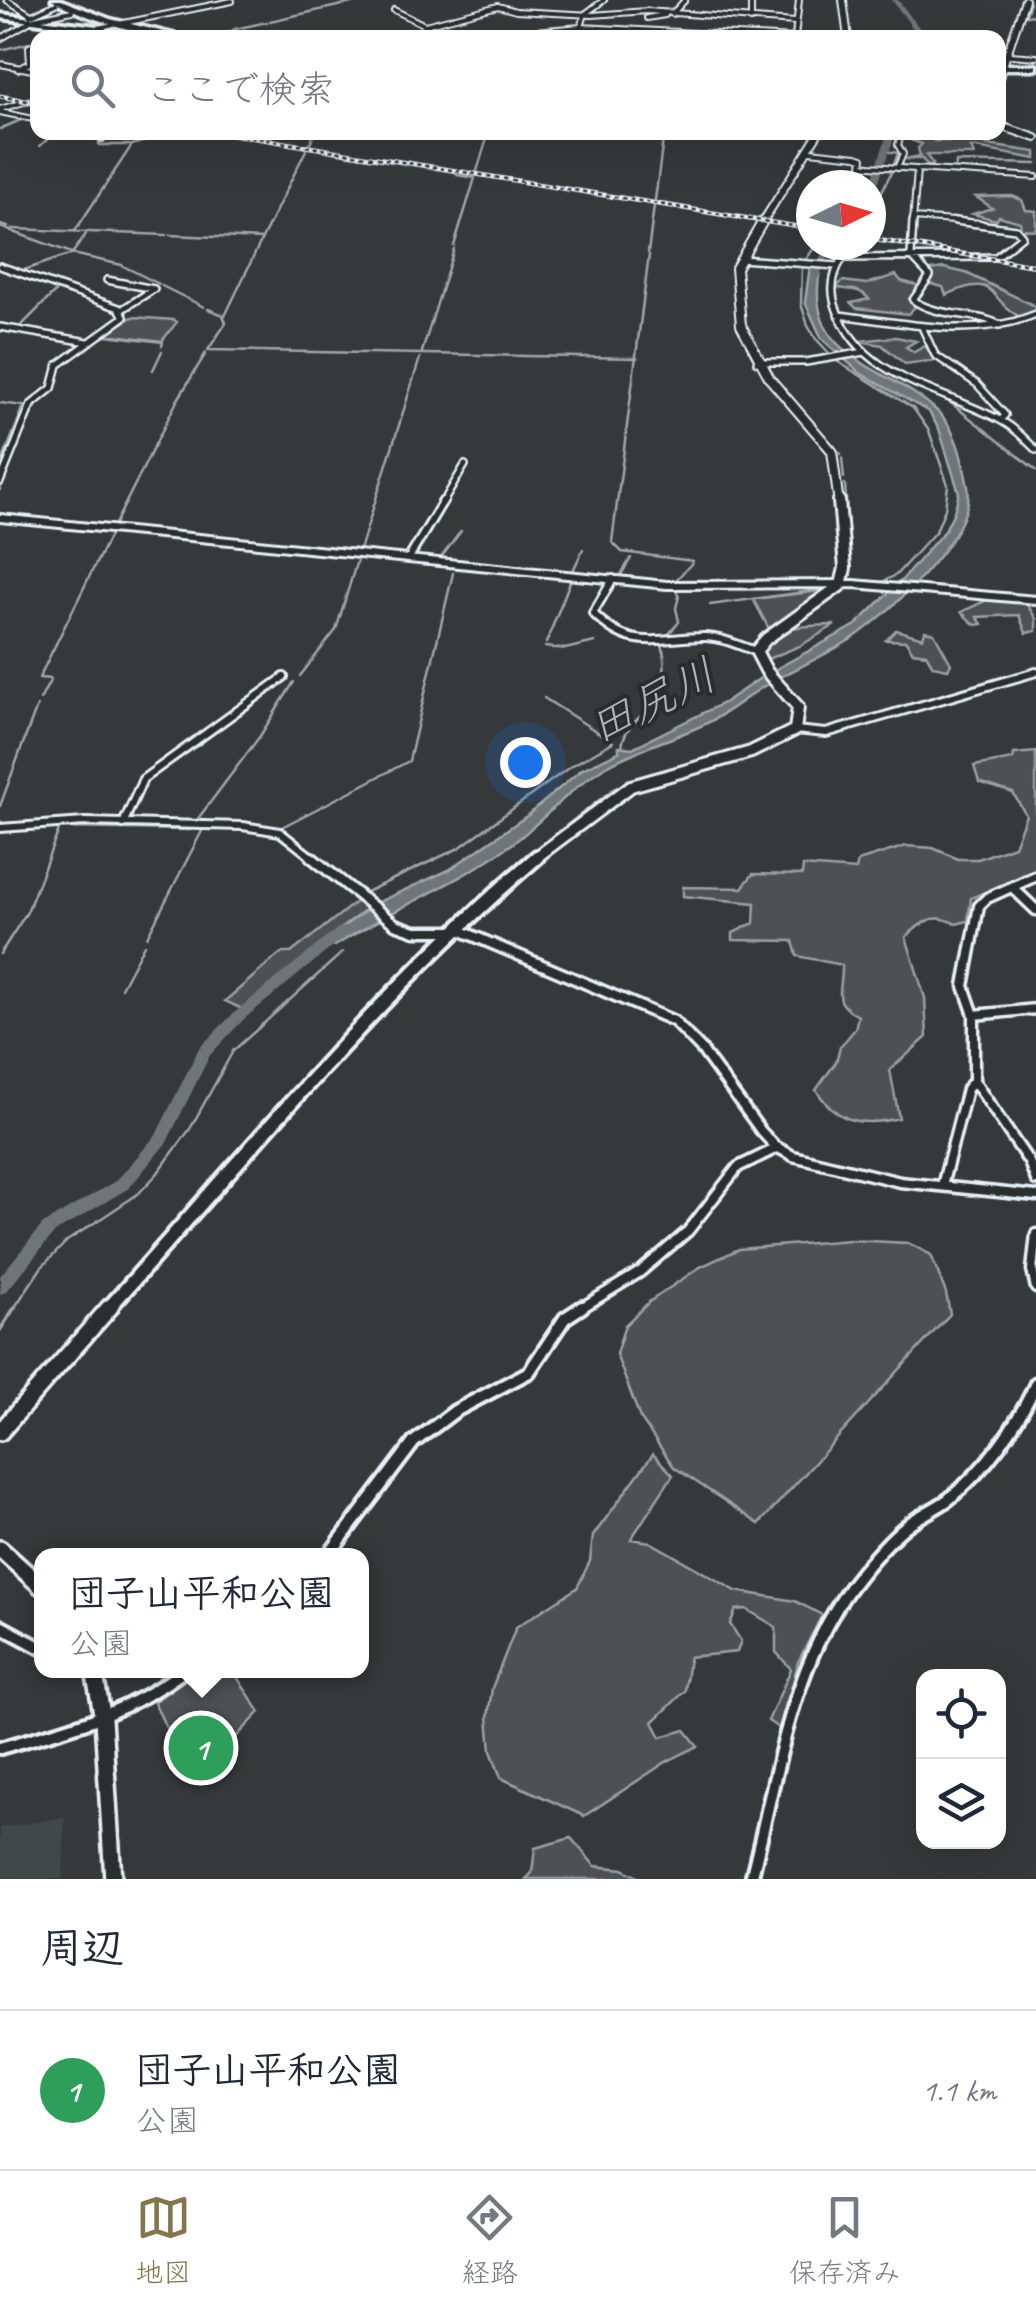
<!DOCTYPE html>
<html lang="ja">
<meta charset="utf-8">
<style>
body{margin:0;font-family:Caveat,"Klee One",sans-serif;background:#f6f6f7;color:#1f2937}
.controls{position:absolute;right:30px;bottom:30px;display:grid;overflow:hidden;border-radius:20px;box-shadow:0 10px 40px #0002}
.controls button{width:90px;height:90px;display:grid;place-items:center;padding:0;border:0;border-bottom:2px solid #e0e1e3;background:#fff;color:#1f2937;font:50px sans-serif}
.compass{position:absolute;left:796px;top:170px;width:90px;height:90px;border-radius:50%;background:#fff;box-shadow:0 10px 40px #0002;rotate:85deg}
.you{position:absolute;left:525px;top:762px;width:35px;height:35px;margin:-25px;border:8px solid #fff;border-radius:50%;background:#1a73e8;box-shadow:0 0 0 15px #1a73e833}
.badge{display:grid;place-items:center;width:65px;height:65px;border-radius:50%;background:#84754c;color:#fff;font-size:32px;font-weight:700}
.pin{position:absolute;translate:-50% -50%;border:5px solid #fff;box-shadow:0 2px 10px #0006}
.popup{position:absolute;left:34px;top:1548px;width:335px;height:130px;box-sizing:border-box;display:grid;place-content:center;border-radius:20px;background:#fff;filter:drop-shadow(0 2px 8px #0005);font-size:32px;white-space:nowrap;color:#747a83}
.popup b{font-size:38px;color:#1f2937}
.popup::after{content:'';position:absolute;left:50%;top:100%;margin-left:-20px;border:20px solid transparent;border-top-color:#fff}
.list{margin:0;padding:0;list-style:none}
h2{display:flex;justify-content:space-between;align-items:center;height:130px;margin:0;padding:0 40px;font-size:42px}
h2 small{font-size:32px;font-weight:400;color:#747a83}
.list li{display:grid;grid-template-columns:65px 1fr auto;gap:30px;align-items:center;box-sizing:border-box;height:160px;padding:0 40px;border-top:2px solid #e0e1e3}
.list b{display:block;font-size:38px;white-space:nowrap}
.list p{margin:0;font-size:32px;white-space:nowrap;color:#747a83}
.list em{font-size:32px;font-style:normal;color:#747a83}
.icon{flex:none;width:55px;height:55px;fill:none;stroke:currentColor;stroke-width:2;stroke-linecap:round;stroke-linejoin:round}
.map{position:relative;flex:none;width:1036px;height:1879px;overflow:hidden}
.search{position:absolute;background:#fff;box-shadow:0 10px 40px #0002;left:30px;right:30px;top:30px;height:110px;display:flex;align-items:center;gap:25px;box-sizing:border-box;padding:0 35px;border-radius:20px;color:#747a83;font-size:38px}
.sheet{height:290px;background:#fff}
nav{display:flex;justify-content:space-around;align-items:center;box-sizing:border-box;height:140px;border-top:2px solid #e0e1e3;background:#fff;font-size:28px;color:#747a83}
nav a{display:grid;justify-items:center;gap:5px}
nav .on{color:#84754c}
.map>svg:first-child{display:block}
.built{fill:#424647}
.green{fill:#4d5152;stroke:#9aa1a5;stroke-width:2.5}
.water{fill:#707579;stroke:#a0a7ac;stroke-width:2.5}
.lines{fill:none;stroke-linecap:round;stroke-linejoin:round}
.stream-far1{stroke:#a0a7ac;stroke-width:2.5}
.stream{stroke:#a0a7ac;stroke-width:4}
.river{fill:#707579;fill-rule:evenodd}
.street-far4-casing{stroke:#e8f1f8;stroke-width:8}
.street-far3-casing{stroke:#e8f1f8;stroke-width:10}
.street-far2-casing{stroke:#e8f1f8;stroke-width:12}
.street-far1-casing{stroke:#e8f1f8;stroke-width:15}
.street-casing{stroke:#e8f1f8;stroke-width:18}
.secondary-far4-casing{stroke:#e8f1f8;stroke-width:10}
.secondary-far3-casing{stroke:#e8f1f8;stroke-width:12}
.secondary-far2-casing{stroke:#e8f1f8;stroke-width:16}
.secondary-far1-casing{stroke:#e8f1f8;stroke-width:20}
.secondary-casing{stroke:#e8f1f8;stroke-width:22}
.primary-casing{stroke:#e8f1f8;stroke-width:8}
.highway-casing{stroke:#e8f1f8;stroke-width:7}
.street-far4{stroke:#2a2d2e;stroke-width:4}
.street-far3{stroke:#2a2d2e;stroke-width:5}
.street-far2{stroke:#2a2d2e;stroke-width:6}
.street-far1{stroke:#2a2d2e;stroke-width:8}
.street{stroke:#2a2d2e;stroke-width:10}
.secondary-far4{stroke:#2a2d2e;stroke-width:6}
.secondary-far3{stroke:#2a2d2e;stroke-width:8}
.secondary-far2{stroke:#2a2d2e;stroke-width:10}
.secondary-far1{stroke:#2a2d2e;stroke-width:12}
.secondary{stroke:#2a2d2e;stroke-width:15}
.primary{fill:#2a2d2e;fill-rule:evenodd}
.highway{fill:#2a2d2e;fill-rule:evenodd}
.rail-casing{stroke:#e8f1f8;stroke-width:5}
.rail{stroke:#2a2d2e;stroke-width:2.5;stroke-dasharray:4;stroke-linecap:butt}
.labels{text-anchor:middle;stroke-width:8;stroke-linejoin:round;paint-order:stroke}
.water-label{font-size:45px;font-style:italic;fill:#acb3b8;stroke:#2a2d2e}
</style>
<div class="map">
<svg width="1036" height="1879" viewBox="0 0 1036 1879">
<rect width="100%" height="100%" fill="#35393a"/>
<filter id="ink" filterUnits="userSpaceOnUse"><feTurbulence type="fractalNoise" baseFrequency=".01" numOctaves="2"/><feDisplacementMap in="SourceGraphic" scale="20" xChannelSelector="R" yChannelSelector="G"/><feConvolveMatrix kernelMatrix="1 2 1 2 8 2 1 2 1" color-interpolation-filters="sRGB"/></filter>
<g filter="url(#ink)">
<path class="built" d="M65,1817l-2,62h-63v-51z"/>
<path class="green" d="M926,135l8,6h62l-8,4 48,7v7l-60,-11h-5l3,7h-48l7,9 -4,3 -7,-8h-17l15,-3 -2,-8 4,-4 -17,-6z
M1012,196l10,4 4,10 10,1v19l-15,-1 -1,-7 -21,-6 -3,4 -23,-6 19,-6 -16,-11z
M944,268l22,5 69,33 1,6 -14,6c-36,-17 -21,-48 -76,-23l-3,-8 -12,-3v-14z
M896,275l5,6 19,5 -9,12 4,9 -7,7 -52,-6 -5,-5 18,-4c-11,-13 -19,-7 -33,-12l7,-6 24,3z
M132,317l42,3 3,2 -15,19 -56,-7z
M896,337l20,4 -10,6 8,5 11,-6 12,14 -32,4 -23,-19 -22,-4z
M829,590l-56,38 -5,-1 -15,-28z
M989,599l38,5 9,15v12l-10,2 -7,-18 -42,2 5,7 -7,1 -14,-13z
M835,625l-35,21 -35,14 -3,-10c14,-27 46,-24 73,-25z
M896,630l27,8 2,-7 9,2 17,31 -3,5 -15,-3 -7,-12 -13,-2 -7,-11 -20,-1z
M1036,752v119l-65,27 -3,23 -12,3c-22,-12 -33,-3 -50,13l19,61 2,39 -37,33 9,48c-38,9 -61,5 -83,-28l20,-28 4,-15 15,-18 3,-13c-28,-16 -15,-23 -16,-51l-45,-9 -4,-15 -60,-1v-7l21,-10 1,-20 -72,-7v-9l59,1 11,-14 49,1 1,-9 53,4 2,-9 48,-15 27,2 25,11h20l36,-13 12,-31 -13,-22 -34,-11 -5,-16 39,-7 1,-5z
M357,901l10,7 -125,101 -17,-8 56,-48h10z
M850,1240l58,3 23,12 15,38 4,21 -191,210 -85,-57 -34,-49 -24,-64 9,-29 24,-23 51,-35 39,-18z
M653,1454l20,21 -42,64 19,3 86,49 59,10 27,14 -24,47 -16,68 -14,-9 23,-52 -15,-17v-25l-30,-18 -10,1 -6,14 11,17 -4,11 -48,5 -4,34 -32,31 8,15 24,-7 13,16 -32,16 -82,54 -83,-38 -10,-27 -3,-34 4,-29 24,-61 61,-39 13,-27 3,-25z
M198,1670l35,1 27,41 -68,71 -38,-81z
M571,1838l24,28 28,3 18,10h-115l6,-6 3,-25z"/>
<path class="water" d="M810,265l11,1c-21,95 65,97 116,145 20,18 26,51 31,76 9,45 -79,127 -115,151 -25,16 -54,29 -80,43 -24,13 -45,33 -70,44 -32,15 -67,24 -98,42 -34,20 -61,53 -93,77 -55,40 -120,65 -177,102l-9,-7 50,-36 73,-33 79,-55 54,-46 37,-17v-6l13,2 93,-46 40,-27 91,-50 46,-45 43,-50 9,-18 5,-19 -20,-64 -10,-17 -69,-39 -38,-34 -17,-37z"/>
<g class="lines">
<path class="stream-far1" d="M1030,2l-4,13 10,1
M270,21l95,-21
M51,38l34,-9
M218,38l17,-9 32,-7
M0,50l38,-9
M0,129l23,-10
M99,137v8h30
M310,143l5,-11
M40,146l16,-14
M885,151l13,2 -5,14
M955,170l1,-8 80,2
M477,171l12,-39
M860,185l3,-17
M655,200l9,-68
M871,213l22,-44
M0,225l8,2
M0,227l77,28 45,10
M13,229l153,6
M75,231l57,-86 41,-13
M170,235l92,4 44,-89
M454,246l21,-68 -18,-3
M648,253l6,-47
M649,255l-37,287 10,10 71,9
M805,261l11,-16
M833,264l10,-19
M123,266l36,18
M802,266l-1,38 6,18
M832,268c-6,35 4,58 27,84
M21,271l51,-17 14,-20
M162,286l42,21
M208,309l13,5
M223,315l3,8 -18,27 429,8
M225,316l36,-75
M807,324l9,15
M19,328l37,-37
M107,335l56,7 -1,4
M817,340l14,15
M422,352l32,-103
M864,356l39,26 32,13
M835,360l78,48 16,23 19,54 -3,24 -9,22 -40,44 -18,9
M153,370l9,-19
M947,400l89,70
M0,403l24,3 -24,61
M31,415l8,-13
M808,417l33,37
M842,458l2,20
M845,484l6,92
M0,490l30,-73
M114,526l63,-125 29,-48
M360,550l60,-192
M440,559l21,-28
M572,573l11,-24
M619,578l12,-20
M710,605l116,-16
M667,636l12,-14 -3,-14 3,-12 -7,-12 20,-21
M546,643l25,-64
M545,647l20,2 30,-7
M300,676l36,-46 22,-73
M40,700l11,-21 -12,-1 73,-147
M622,747c4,-40 54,-28 40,-105
M0,806l37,-100
M197,820l63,-84 34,-54
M0,821l5,3
M208,822h15
M251,824l29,4 129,-67 44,-188
M62,828l128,2
M500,878l117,-92
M366,892l93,-44 112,-82 42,-24 -69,-44
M147,937l55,-106
M0,954l27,-42 33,-85
M121,988l23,-43
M13,1310l28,-42 26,-27 71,-47 19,-20 33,-45 43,-78 110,-99"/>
<path class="stream" d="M0,1330l15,-23"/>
<path class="river" d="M892,0h6l29,38h-7z
M888,132h8l-21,60 -4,2 -1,-9z
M826,245h8l-16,34 -7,2 -1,-2z
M343,927l7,4 -2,3 -104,85 -34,36 -43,87 -38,46 -74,44 -49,60 -6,2v-18l43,-52 74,-44 39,-45 43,-87 35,-35 104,-85z"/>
<defs>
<path id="street-far4" d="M7,0l24,15
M751,0v20
M394,10l31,15 14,13
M672,14l13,-14
M30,16l26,-12
M647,18l18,-3
M119,24l113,-23
M425,25l73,-19 18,5 76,4 55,-4 148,11
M581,27l4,-13 19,-14
M795,37l4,-37
M63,38l41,-10
M453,38l128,-11 215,11
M0,39l34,-20 38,-8
M998,54l38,3
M0,64l38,7
M18,69l12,-6 -1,-16 9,-4
M0,109l38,-11
M0,112l38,8
M87,132l14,3 1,4
M810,151l47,5 6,2 -1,7 8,1 166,11
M897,168l6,-14 -5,-9 3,-10 14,-3
M913,218l68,5
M913,223l4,-53"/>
<path id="street-far3" d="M913,221l-2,35 19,20 -17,24c25,18 60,11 87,25
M955,221l61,8 6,7 -26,21 -153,1c-11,16 -13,34 -6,52 25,69 105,79 163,110 14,7 25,19 36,30
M740,259l97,7
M0,266l119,42 5,9 -66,48 -6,23 -21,17 -31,77
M107,280l47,9 -33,21
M838,315c65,7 135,26 198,-1
M0,327l88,15
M922,327l13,28 42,29 28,31 -4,5
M757,362h49l59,-10
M442,504l23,-39"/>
<path id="street-far2" d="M0,518l667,67 187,-1 182,16
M409,558l34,-57
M613,579l-20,34c37,39 63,25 109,24 17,-1 38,9 54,14
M795,730l31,3 210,-61
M123,824l20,-45 141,-102
M0,828l85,-6 158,4 37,6 34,27"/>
<path id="street-far1" d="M311,857l84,67 20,7h39
M1036,876l-49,22 -8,8 -15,80 10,29v66l55,81 7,18
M1012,887l24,23
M457,929l217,92 28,29 59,81 14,15 18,10 107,26 136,14
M974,1015l62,-6
M942,1186l25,-97 7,-8
M1036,1234l-4,36 4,18
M578,1310l62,-38 48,-41 50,-64 39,-19"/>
<path id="street" d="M328,1556l86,-114 41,-31 74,-39 36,-54 17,-11
M0,1626l41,22
M0,1748c73,-21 123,-32 185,-78
M751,1879c27,-105 40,-221 111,-307 14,-17 30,-36 48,-49 13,-9 27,-15 39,-24 36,-29 69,-74 87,-116"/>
<path id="secondary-far4" d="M843,0l5,38
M998,81l27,-81
M998,125l38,13
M762,223l57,-91"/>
<path id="secondary-far3" d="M763,221l-27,47 5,57 29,54 62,72 7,53"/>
<path id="secondary-far2" d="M534,859l97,-73 120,-34 44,-22 3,-23 -31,-35 -11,-21 10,-12 75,-54 4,-17 -6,-67"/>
<path id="secondary-far1" d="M107,1310c139,-155 272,-318 430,-453"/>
<path id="secondary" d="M0,1432l110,-125
M0,1549l41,37
M94,1670l9,49 10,160"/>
<path id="primary" d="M0,14l97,12 22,-4 3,2 -25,6 -97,-12z"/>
<path id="highway" d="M52,0h9l49,19 79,19c-42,0 -100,-18 -137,-38z
M998,65h38v4h-38z"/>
</defs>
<use href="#street-far4" class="street-far4-casing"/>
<use href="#street-far3" class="street-far3-casing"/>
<use href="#street-far2" class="street-far2-casing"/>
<use href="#street-far1" class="street-far1-casing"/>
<use href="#street" class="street-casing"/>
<use href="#secondary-far4" class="secondary-far4-casing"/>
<use href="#secondary-far3" class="secondary-far3-casing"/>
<use href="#secondary-far2" class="secondary-far2-casing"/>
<use href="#secondary-far1" class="secondary-far1-casing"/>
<use href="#secondary" class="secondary-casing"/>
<use href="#primary" class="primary-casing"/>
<use href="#highway" class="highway-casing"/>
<use href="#street-far4" class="street-far4"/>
<use href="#street-far3" class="street-far3"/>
<use href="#street-far2" class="street-far2"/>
<use href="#street-far1" class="street-far1"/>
<use href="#street" class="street"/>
<use href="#secondary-far4" class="secondary-far4"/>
<use href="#secondary-far3" class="secondary-far3"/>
<use href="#secondary-far2" class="secondary-far2"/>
<use href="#secondary-far1" class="secondary-far1"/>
<use href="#secondary" class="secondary"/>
<use href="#primary" class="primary"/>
<use href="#highway" class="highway"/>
<defs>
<path id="rail" d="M0,96l38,7
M219,132l592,97
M871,239l165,27"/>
</defs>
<use href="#rail" class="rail-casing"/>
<use href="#rail" class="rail"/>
</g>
</g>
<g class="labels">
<g class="water-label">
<text transform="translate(652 700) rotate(-26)" y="16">田尻川</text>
</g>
</g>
</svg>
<div class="controls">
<button><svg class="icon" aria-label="locate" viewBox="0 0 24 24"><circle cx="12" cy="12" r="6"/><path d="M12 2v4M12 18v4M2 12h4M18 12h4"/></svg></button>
<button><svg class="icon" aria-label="layers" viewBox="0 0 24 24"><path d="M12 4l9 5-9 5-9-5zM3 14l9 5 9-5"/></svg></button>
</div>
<svg class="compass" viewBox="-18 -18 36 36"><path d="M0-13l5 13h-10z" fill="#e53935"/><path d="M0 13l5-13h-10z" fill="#747a83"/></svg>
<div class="you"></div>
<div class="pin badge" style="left:201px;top:1748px;background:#2e9e5b">1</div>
<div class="popup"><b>団子山平和公園</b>公園</div>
<div class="search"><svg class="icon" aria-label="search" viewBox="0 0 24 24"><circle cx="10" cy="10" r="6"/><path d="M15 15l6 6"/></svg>ここで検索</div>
</div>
<section class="sheet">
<h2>周辺<small></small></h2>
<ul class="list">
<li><span class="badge" style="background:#2e9e5b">1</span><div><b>団子山平和公園</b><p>公園</p></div><em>1.1 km</em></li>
</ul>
</section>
<nav>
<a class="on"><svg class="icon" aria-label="map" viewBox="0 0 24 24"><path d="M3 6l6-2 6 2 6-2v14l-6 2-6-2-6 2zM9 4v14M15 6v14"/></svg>地図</a>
<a><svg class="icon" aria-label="directions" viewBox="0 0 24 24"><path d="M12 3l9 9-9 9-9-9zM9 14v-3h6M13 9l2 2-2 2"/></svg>経路</a>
<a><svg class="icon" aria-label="saved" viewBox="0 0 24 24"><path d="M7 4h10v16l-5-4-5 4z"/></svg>保存済み</a>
</nav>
